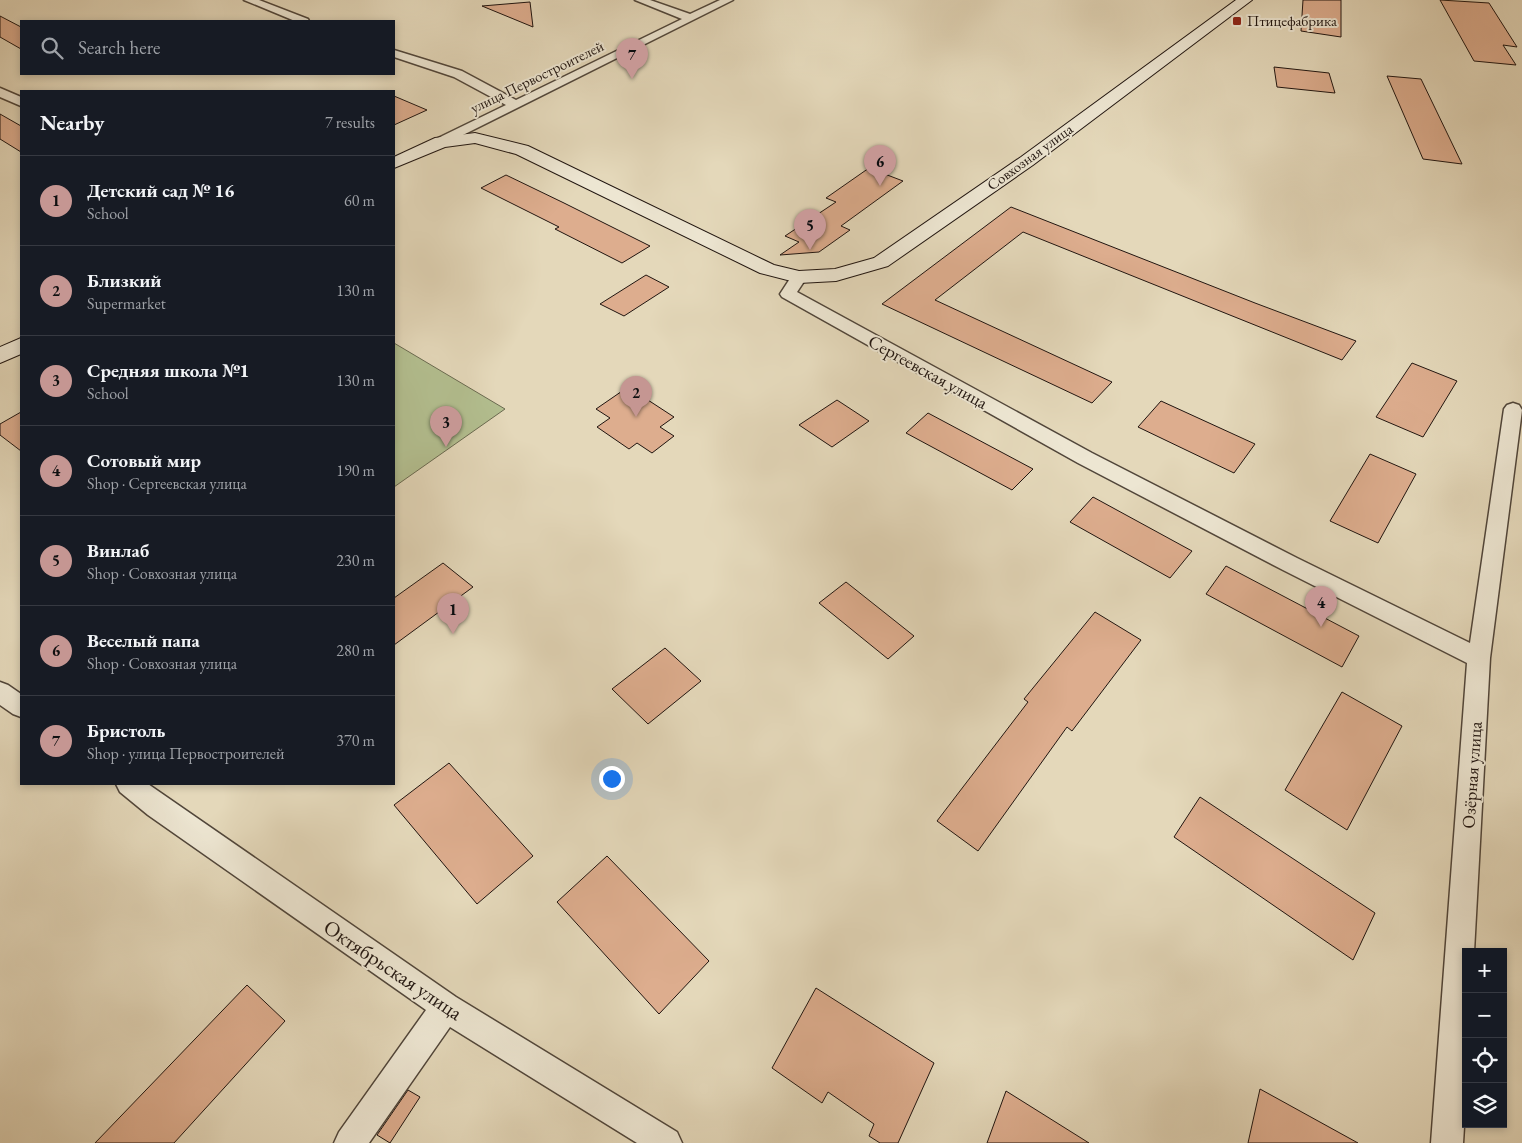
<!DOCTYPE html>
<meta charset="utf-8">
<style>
body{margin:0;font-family:"EB Garamond",serif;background:#20242c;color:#f1f3f6}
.controls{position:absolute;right:15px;bottom:15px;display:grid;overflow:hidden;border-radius:0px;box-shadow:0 2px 8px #0003}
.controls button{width:45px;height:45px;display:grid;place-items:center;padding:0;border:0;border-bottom:1px solid #363941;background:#171b24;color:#f1f3f6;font:25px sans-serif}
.you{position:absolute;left:611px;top:778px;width:18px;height:18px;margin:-12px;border:4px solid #fff;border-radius:50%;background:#1a73e8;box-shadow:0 0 0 8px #1a73e833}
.badge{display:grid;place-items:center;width:32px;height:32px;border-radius:50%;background:#c59692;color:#111;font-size:16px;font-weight:700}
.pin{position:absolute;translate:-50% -41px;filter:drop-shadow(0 1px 2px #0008)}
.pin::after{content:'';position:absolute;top:26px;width:18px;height:15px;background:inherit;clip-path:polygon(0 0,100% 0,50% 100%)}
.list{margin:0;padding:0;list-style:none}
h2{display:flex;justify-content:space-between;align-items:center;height:65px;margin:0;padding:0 20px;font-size:21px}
h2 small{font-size:16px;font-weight:400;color:#9ea1a6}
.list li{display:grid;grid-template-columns:32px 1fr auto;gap:15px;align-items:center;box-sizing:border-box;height:90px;padding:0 20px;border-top:1px solid #363941}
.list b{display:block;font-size:19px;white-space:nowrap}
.list p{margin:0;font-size:16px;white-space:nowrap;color:#9ea1a6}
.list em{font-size:16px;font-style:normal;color:#9ea1a6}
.icon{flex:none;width:28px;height:28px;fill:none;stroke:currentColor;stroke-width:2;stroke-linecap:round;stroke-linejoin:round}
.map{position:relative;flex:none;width:1522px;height:1143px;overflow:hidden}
.search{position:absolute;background:#171b24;box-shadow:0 2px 8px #0003;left:20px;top:20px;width:375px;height:55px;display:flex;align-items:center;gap:12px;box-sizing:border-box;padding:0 18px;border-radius:0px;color:#9ea1a6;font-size:19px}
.panel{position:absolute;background:#171b24;box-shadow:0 2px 8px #0003;left:20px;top:90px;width:375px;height:695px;border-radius:0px}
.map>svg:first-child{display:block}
.green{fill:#b3bf90;stroke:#6a6a50}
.building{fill:#ddad8e;stroke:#201510}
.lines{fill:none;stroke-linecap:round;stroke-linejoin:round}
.street-casing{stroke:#51463a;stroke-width:3}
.secondary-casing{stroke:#201510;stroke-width:2}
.street{fill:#ede6d2;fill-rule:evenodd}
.secondary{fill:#ede6d2;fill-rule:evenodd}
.poi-dot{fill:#8f2418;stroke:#ede6d2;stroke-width:2}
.labels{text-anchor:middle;stroke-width:4;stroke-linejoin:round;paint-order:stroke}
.far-poi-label{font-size:15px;fill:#201510;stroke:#ede6d2;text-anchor:start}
.far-street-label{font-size:15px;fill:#201510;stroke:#ede6d2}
.street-label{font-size:18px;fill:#201510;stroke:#ede6d2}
.near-street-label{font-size:21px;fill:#201510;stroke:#ede6d2}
</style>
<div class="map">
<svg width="1522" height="1143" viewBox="0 0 1522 1143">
<rect width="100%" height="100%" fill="#e4d8ba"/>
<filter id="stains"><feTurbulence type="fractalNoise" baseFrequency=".004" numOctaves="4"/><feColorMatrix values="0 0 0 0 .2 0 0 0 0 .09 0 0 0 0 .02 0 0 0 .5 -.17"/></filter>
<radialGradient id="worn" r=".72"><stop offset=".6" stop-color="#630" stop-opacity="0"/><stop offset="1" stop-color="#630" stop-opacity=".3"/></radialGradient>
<path class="green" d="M394,343l111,66 -111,78z"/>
<path class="building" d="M1303,0h38v37l-40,-6z
M1440,0l49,3 28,44 -14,-2 13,20 -42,-4z
M530,2l3,25 -51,-21z
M0,16l21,11v22l-21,-12z
M1274,67l55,6 6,20 -58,-6z
M1387,76l34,3 41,85 -39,-5z
M394,96l33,14 -33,15z
M0,114l21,12v26l-21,-13z
M869,168l34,13 -62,45 9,4 -31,22 -39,3 19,-13 -14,-6 51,-34 -10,-4z
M506,175l58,28 86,43 -28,17 -67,-34 4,-2 -78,-39z
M1011,207l244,96 101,38 -14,19 -319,-128 -88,68 177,82 -20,21 -210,-99z
M646,275l23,12 -45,29 -24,-12z
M1412,363l45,18 -34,56 -47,-20z
M628,387l46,30 -14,10 14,9 -22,17 -15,-10 -8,6 -32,-22 13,-9 -14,-9z
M837,400l32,21 -37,26 -33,-22z
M1161,401l94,43 -21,29 -96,-46z
M21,412v39l-21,-16v-11z
M928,413l105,56 -21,21 -106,-57z
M1370,454l46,20 -38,69 -48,-22z
M1093,497l99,54 -22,27 -100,-56z
M443,563l30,24 -79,58v-47z
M1226,566l133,70 -17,31 -136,-73z
M846,582l68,54 -26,23 -69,-56z
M1095,612l46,28 -69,91 -5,-4 -89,124 -41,-30 91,-119 -4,-3z
M665,648l36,33 -53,43 -36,-35z
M1342,692l60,34 -55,104 -62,-40z
M449,763l84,93 -56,48 -83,-99z
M1200,797l175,116 -22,47 -179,-123z
M607,856l102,105 -50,53 -102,-112z
M247,985l38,36 -111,122h-79z
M816,988l118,75 -36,80h-18l-11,-7 5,-12 -46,-32 -6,11 -50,-35z
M1260,1089l98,54h-110z
M408,1090l12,7 -30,46 -13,-8z
M1006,1091l83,52h-102z"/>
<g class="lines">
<defs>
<path id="street" d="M244,0h15l49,19 1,2h-14z
M635,0h15l40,14 30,-14h13l-292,146 -7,-4 2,-3 70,-34 -52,-28 -60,-20v-7l68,21 54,29 166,-81z
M0,88l21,9v9l-21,-9z
M799,272l6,2 2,3 -10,15 295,161 205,105 173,85 34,-234 3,-4 6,-2 6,2 3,5 -32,248 -16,294h-8v143l-3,48h-32l36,-480 -184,-93 -205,-107 -296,-166 -2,-3 13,-20z
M0,682l8,3 13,9v23l-8,-3 -13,-9z
M116,784h32l308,213 221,135 5,11h-45l-187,-116 -81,116h-35l5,-11 87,-122 -278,-195 -28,-23z"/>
<path id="secondary" d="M1236,0h16l-219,165 -145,101 -52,15 -37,2 -39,-10 -244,-119 -41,-11 -30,4 -51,21v-11l41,-19 40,-5 53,13 246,119 25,6 36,-2 39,-11 147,-101z
M21,338v16l-21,9v-16z"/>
</defs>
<use href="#street" class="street-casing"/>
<use href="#secondary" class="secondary-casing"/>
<use href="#street" class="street"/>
<use href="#secondary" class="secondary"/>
</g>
<rect class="poi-dot" x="1232" y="16" width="10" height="10" rx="2.5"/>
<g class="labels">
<g class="far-poi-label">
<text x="1247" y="26">Птицефабрика</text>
</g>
<g class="far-street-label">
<text transform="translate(537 77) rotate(-26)" y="5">улица Первостроителей</text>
<text transform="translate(1030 157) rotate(-36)" y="5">Совхозная улица</text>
</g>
<g class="street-label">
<text transform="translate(928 372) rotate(29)" y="6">Сергеевская улица</text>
<text transform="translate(1472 775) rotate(-86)" y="6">Озёрная улица</text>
</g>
<g class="near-street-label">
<text transform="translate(393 970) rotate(34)" y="7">Октябрьская улица</text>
</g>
</g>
<rect width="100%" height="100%" filter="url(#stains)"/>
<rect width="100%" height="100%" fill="url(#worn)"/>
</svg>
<div class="controls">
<button>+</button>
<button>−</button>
<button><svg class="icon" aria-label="locate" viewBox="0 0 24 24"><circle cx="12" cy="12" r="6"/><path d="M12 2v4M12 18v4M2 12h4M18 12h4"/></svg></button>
<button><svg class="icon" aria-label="layers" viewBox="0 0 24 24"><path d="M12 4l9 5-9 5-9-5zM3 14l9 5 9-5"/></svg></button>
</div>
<div class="you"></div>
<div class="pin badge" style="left:453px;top:634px">1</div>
<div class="pin badge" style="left:636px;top:417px">2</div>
<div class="pin badge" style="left:446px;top:447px">3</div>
<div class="pin badge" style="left:1321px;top:627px">4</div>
<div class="pin badge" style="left:810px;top:250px">5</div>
<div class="pin badge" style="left:880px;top:186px">6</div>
<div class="pin badge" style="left:632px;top:79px">7</div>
<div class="search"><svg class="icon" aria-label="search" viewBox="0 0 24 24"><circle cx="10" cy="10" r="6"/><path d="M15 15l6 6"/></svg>Search here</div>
<section class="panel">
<h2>Nearby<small>7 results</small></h2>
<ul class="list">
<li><span class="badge">1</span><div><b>Детский сад № 16</b><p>School</p></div><em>60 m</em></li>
<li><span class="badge">2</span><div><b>Близкий</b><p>Supermarket</p></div><em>130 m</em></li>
<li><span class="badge">3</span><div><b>Средняя школа №1</b><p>School</p></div><em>130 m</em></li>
<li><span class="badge">4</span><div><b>Сотовый мир</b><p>Shop · Сергеевская улица</p></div><em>190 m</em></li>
<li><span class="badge">5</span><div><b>Винлаб</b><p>Shop · Совхозная улица</p></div><em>230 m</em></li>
<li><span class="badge">6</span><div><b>Веселый папа</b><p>Shop · Совхозная улица</p></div><em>280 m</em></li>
<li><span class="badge">7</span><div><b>Бристоль</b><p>Shop · улица Первостроителей</p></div><em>370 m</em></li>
</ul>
</section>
</div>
